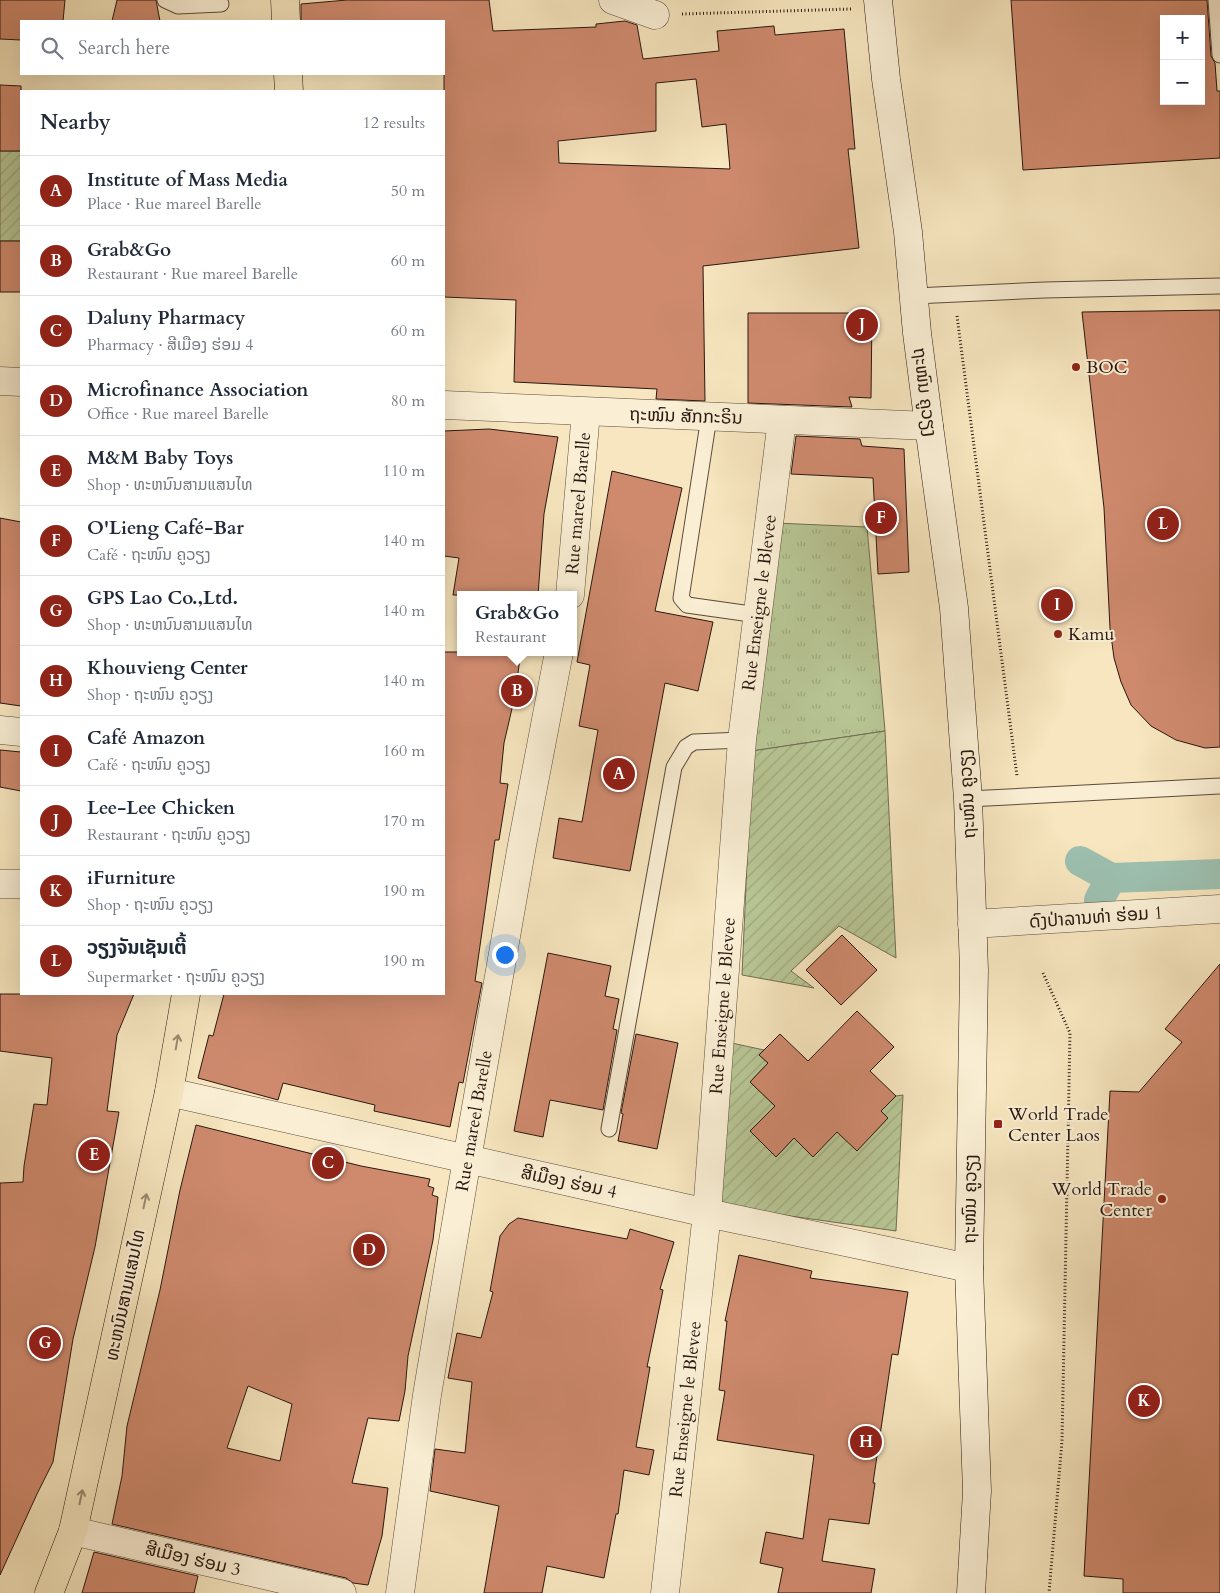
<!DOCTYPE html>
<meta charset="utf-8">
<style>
body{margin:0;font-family:Cardo,"Noto Sans Lao",serif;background:#f6f6f7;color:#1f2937}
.controls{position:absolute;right:15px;top:15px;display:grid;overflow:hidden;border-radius:0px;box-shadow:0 5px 20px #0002}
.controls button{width:45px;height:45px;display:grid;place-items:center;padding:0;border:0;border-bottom:1px solid #e0e1e3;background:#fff;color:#1f2937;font:25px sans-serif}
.you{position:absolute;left:504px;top:954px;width:18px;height:18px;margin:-12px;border:4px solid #fff;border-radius:50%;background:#1a73e8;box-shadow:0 0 0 8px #1a73e833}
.badge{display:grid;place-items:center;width:32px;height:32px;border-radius:50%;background:#8f2418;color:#fff;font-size:16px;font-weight:700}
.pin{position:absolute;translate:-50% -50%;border:2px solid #fff;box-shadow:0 1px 5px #0006}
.popup{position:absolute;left:457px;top:591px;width:120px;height:65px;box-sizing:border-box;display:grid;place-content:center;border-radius:0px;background:#fff;filter:drop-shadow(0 1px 4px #0005);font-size:16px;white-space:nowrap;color:#747a83}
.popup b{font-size:19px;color:#1f2937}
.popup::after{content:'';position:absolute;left:50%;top:100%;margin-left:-10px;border:10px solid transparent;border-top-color:#fff}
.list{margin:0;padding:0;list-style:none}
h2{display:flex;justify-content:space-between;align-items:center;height:65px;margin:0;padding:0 20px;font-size:21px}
h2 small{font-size:16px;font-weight:400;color:#747a83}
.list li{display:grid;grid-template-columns:32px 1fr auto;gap:15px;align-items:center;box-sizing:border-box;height:70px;padding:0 20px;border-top:1px solid #e0e1e3}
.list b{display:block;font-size:19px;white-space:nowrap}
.list p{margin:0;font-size:16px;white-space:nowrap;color:#747a83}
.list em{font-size:16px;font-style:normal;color:#747a83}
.icon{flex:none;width:28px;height:28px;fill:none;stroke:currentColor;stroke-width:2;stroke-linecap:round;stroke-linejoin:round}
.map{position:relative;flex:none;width:1220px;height:1593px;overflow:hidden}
.search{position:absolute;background:#fff;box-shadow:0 5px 20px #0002;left:20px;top:20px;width:425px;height:55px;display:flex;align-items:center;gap:12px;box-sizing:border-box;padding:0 18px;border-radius:0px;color:#747a83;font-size:19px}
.panel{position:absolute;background:#fff;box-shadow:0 5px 20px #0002;left:20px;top:90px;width:425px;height:905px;border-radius:0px}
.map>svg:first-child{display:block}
.grass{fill:url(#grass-tufts);stroke:#706e52}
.garden{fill:url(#garden-furrows);stroke:#706e52}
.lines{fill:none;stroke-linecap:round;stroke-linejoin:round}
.canal{stroke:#9dc0b0;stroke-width:30}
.building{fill:#cf8a6e;stroke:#291710;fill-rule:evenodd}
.lane-casing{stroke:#5c4b3c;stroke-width:17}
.street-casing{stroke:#5c4b3c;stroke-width:29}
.secondary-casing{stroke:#291710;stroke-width:29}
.primary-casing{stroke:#291710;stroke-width:29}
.path{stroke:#291710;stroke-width:3;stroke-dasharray:1 2.5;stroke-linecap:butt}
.lane{stroke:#faefd5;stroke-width:15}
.street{stroke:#faefd5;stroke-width:28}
.secondary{stroke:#faefd5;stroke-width:28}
.primary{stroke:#f7e6bf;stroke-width:28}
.oneway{stroke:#9a8970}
.poi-dot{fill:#8f2418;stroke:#faefd5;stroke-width:2}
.labels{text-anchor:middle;stroke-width:4;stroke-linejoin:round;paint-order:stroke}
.poi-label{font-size:18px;fill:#291710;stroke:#faefd5;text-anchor:start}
.street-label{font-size:18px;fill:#291710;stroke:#faefd5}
</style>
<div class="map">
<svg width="1220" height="1593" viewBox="0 0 1220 1593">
<defs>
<pattern id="grass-tufts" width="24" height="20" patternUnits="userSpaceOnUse" patternTransform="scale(1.25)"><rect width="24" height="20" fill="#b8c695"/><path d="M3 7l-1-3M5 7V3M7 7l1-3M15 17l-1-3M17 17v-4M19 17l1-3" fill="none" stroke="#9ea97f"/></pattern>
<pattern id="garden-furrows" width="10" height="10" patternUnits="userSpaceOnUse" patternTransform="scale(1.25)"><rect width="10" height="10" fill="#b8c695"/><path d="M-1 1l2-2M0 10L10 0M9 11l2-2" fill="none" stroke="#9ea97f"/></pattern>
</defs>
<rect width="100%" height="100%" fill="#f7e6bf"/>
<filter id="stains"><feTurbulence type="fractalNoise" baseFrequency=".004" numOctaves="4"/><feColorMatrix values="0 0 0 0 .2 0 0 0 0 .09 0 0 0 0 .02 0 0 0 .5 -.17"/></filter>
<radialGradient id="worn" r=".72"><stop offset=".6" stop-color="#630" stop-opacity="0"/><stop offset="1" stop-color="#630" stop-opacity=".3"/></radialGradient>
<path class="grass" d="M775,523l92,4 18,204 -133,20z"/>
<path class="garden" d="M0,151h21v90h-21z
M885,731l11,227 -57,-32 -48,45 23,17 -72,-13 10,-224z
M727,1042l37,8 -5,5 9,8 -18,19 25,24 -25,25 26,26 18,-19 19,18 24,-24 20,18 31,-32 -7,-7 15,-15 7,-1 -7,136 -176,-25z"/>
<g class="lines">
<path class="canal" d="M1080,861l31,17 109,-4
M1099,900l12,-22"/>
</g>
<path class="building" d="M0,0h65l-2,21h-42v19l-21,-1z
M117,0h39l4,21h-48z
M347,0h142l4,31 103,-4v-3l29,-3 12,4 6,34 76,-8 -2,-20 57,-5 1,9 69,-6 11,120h-7l11,99 -156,18 2,135 -49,-2 1,-10 -143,-7 2,-82 -72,-3v-276h-143v-17zM696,79l6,48 24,-3 4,45 -171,-6 -1,-22 98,-10v-48z
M1011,0h196l4,56 4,7 2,28h3v67l-197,12zM1164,19h37v82h-37z
M0,85l21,1v65h-21z
M0,241h21v51h-21z
M1220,310v437l-15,1 -29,-8 -25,-14 -20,-21 -10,-23 -7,-24 -4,-30 -6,-120 -22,-196z
M748,313h124l-1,85 -22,-1 3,10 -104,-4z
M489,429l69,8 -14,77 -6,81h-85l6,-37 -15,-2v-125z
M796,436l64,3 2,7 42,3 5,123 -31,2 -5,-96 -82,-4z
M612,471l70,17 -27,123 58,11 -15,69 -33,-8 -35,188 -77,-13 6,-40 23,4 16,-92 -19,-4 11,-61 -13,-3z
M0,518l21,4v184l-21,-3z
M444,652h77l-7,48 -10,43 -4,40 8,1 -9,56h-4l-20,141 7,2 -19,100 -4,-1 -9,45 -76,-16 1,-6 -92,-22 -5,17 -80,-22 11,-43 4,1 11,-42h220z
M0,750l21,2v39l-21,-4z
M842,935l35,35 -36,35 -35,-35z
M548,953l63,13 -6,30 14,3 -6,30 4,1 -14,80 -53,-10 -7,37 -29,-6z
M1220,964v629h-97v-14l-39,-3 26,-485 29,1 43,-50 -17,-13z
M0,994h134l-17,41 -10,76 12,1 -24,135 -22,92 -20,123 -16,32 -37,81v-392l23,-1 1,-16 10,-62 13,1 5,-47 -52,-7z
M857,1011l37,36 -24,24 26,25 -15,15 7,7 -31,33 -20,-19 -24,25 -19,-19 -18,19 -26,-26 25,-25 -25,-24 18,-19 -9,-8 21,-21 28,27z
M636,1034l42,9 -21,106 -39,-8 5,-27 -2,-1z
M196,1125l165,41 69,13 -2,7 6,2 -2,7 6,2 -5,43 -25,116 -3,35 -6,30 -31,-3 -16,65 36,5 -6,48 -14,49 -15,-2 -7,-5 -234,-54 10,-48 5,-50 33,-136 20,-100zM248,1386l44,18 -12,57 -53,-13z
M518,1218l109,21 3,-10 44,13 -14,47 3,1 -16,77h3l-14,80 18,3 -5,25 -25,-5 -6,44h-2l-12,64 -57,-12 -5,27h-58l15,-87 -69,-15 5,-42 30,4 7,-71 -24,-4 9,-45 24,5 12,-46 -3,-1 10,-55 9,-12z
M739,1255l73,16 -2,7 98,14 -10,63 -6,-1 -19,129h2l-6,41 -40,-5 -7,42 53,8 -4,24h-93l5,-25 -23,-5 6,-31 37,7 11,-84 -97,-15 8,-49 -6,-1 8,-69h-2z
M94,1552l104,24 -4,17h-112z"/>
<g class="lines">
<defs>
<path id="lane" d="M165,0l13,6 43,-2
M1216,0l4,55
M914,296l131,-6 175,-4
M709,417l-28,181 6,7 71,10
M968,799l252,-13
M609,1129l65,-362 12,-20 8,-5 48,-2"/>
<g id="street">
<path d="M613,0l42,15"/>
<path d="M0,381l21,1"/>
<path d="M444,405l485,21"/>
<path id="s1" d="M570,595l16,-183"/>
<path d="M0,730l21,2"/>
<path d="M0,884h21"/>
<path d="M972,924l248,-15"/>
<path d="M169,1092l538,121 262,55"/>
<path d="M73,1531l269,62"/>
<path id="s2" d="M400,1593l27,-198 40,-236 55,-314 37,-193"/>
<path id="s3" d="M665,1593l42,-380 35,-473 40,-320"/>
</g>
<path id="secondary" d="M878,0l8,79 22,153 9,101 12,93 25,182 14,191 6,171 -5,298 8,223 -6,102"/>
<path id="primary" d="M285,0l1,21
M288,74l1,17
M49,1593l24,-62 96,-439 17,-98"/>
</defs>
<use href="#lane" class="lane-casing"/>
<use href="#street" class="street-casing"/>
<use href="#secondary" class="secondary-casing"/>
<use href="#primary" class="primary-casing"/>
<path class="path" d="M682,14l169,-5
M957,316l60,460
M1043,973l27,60 -8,408 -13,152"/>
<use href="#lane" class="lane"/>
<use href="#street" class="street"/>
<use href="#secondary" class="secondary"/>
<use href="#primary" class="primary"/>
</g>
<defs><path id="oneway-shaft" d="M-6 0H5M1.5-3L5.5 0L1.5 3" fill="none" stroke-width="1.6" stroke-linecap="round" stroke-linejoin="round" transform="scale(1.25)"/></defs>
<g class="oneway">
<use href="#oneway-shaft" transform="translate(177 1042) rotate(-80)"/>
<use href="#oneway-shaft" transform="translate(145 1201) rotate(-78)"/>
<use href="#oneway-shaft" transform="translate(81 1497) rotate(-78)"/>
</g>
<g class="poi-dot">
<circle cx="1076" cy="367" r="5"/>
<circle cx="1058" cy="634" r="5"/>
<rect x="993" y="1119" width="10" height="10" rx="2.5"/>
<circle cx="1162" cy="1199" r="5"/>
</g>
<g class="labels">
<g class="poi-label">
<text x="1086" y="373">BOC</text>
<text x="1068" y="640">Kamu</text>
<text x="1008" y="1120">World Trade<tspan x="1008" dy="21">Center Laos</tspan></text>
<text x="1152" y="1195" text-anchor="end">World Trade<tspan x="1152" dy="21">Center</tspan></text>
</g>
<g class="street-label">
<text transform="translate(925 392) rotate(83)" y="6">ຖະໜົນ ຄູວຽງ</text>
<text transform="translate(686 416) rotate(2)" y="6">ຖະໜົນ ສັກກະຣິນ</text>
<text dy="6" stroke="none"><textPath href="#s1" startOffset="92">Rue mareel Barelle</textPath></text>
<text dy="6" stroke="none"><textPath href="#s3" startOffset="995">Rue Enseigne le Blevee</textPath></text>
<text transform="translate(967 794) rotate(-93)" y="6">ຖະໜົນ ຄູວຽງ</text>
<text transform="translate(1096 917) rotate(-4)" y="6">ດົງປ່າລານທ່າ ຮ່ອມ 1</text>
<text dy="6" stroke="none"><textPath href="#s3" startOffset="590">Rue Enseigne le Blevee</textPath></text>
<text dy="6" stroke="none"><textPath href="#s2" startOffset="478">Rue mareel Barelle</textPath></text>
<text transform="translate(569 1182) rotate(12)" y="6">ສີເມືອງ ຮ່ອມ 4</text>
<text transform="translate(970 1199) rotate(-89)" y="6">ຖະໜົນ ຄູວຽງ</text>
<text transform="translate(125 1295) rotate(-78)" y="6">ທະຫນົນສາມແສນໄທ</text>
<text dy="6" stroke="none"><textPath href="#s3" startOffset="185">Rue Enseigne le Blevee</textPath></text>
<text transform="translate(193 1559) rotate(13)" y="6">ສີເມືອງ ຮ່ອມ 3</text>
</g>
</g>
<rect width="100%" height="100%" filter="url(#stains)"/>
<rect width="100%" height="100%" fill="url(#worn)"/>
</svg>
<div class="controls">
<button>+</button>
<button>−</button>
</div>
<div class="you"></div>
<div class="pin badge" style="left:619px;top:774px">A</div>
<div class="pin badge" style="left:517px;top:691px">B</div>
<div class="popup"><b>Grab&amp;Go</b>Restaurant</div>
<div class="pin badge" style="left:328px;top:1163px">C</div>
<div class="pin badge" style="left:369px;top:1250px">D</div>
<div class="pin badge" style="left:94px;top:1155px">E</div>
<div class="pin badge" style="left:881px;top:518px">F</div>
<div class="pin badge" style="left:45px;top:1343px">G</div>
<div class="pin badge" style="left:866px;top:1442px">H</div>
<div class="pin badge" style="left:1057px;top:605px">I</div>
<div class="pin badge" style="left:862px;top:325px">J</div>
<div class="pin badge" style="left:1144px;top:1401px">K</div>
<div class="pin badge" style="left:1163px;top:524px">L</div>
<div class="search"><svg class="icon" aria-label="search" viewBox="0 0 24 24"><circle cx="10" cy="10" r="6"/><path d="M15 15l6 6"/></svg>Search here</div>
<section class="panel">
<h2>Nearby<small>12 results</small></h2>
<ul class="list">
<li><span class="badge">A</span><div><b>Institute of Mass Media</b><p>Place · Rue mareel Barelle</p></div><em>50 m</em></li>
<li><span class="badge">B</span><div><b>Grab&amp;Go</b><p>Restaurant · Rue mareel Barelle</p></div><em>60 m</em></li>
<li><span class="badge">C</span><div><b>Daluny Pharmacy</b><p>Pharmacy · ສີເມືອງ ຮ່ອມ 4</p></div><em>60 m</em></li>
<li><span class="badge">D</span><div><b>Microfinance Association</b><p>Office · Rue mareel Barelle</p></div><em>80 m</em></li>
<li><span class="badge">E</span><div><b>M&amp;M Baby Toys</b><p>Shop · ທະຫນົນສາມແສນໄທ</p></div><em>110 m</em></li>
<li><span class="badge">F</span><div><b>O'Lieng Café-Bar</b><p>Café · ຖະໜົນ ຄູວຽງ</p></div><em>140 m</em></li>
<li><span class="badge">G</span><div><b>GPS Lao Co.,Ltd.</b><p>Shop · ທະຫນົນສາມແສນໄທ</p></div><em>140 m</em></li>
<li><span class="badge">H</span><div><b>Khouvieng Center</b><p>Shop · ຖະໜົນ ຄູວຽງ</p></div><em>140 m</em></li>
<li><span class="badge">I</span><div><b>Café Amazon</b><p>Café · ຖະໜົນ ຄູວຽງ</p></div><em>160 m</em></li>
<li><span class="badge">J</span><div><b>Lee-Lee Chicken</b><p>Restaurant · ຖະໜົນ ຄູວຽງ</p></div><em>170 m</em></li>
<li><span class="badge">K</span><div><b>iFurniture</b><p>Shop · ຖະໜົນ ຄູວຽງ</p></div><em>190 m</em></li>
<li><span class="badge">L</span><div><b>ວຽງຈັນເຊັນເຕີ້</b><p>Supermarket · ຖະໜົນ ຄູວຽງ</p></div><em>190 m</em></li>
</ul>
</section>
</div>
